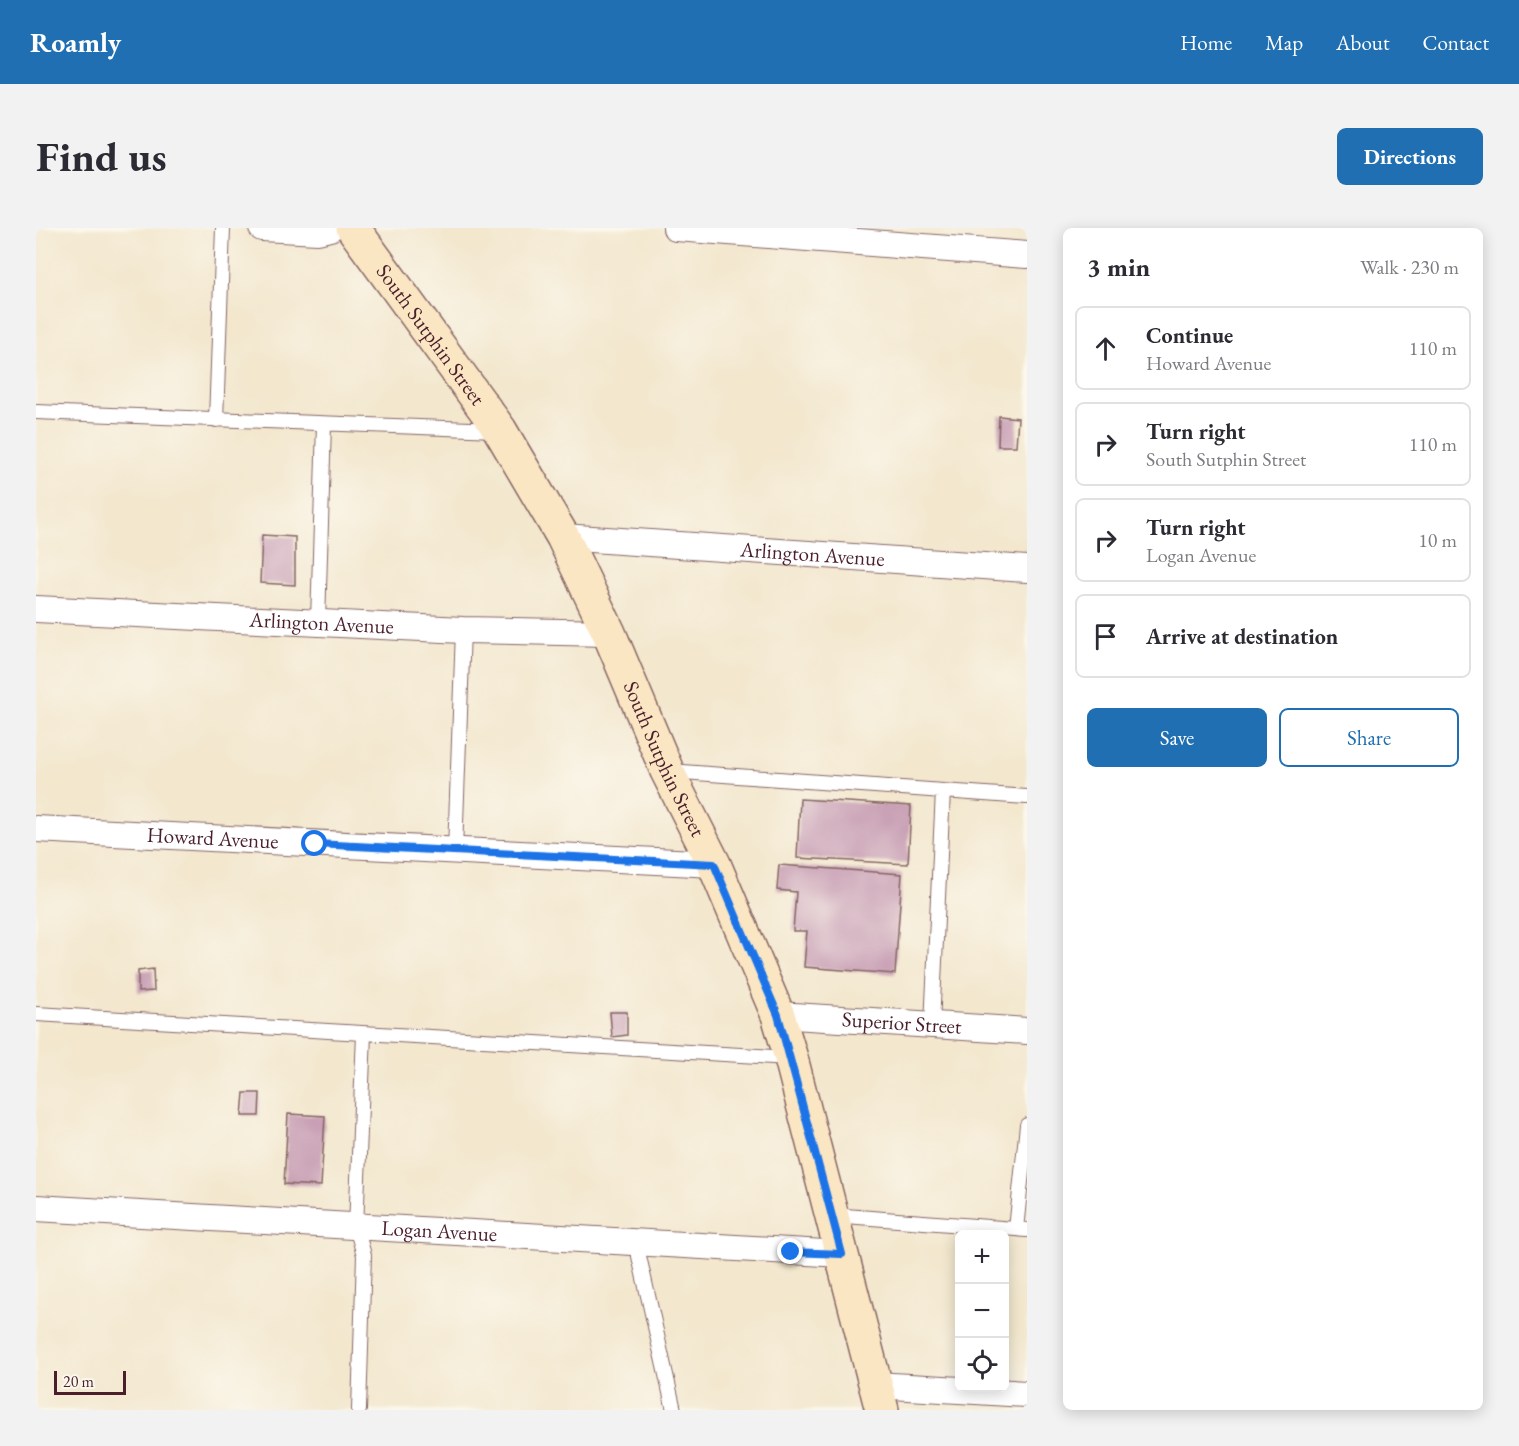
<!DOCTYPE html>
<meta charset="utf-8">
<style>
body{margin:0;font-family:"EB Garamond",serif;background:#f2f2f3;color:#2b2b33}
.controls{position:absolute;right:18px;bottom:18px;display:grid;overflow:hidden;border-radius:9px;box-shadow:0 3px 15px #0003}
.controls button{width:54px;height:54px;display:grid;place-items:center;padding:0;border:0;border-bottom:2px solid #e1e1e2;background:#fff;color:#2b2b33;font:30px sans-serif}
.scale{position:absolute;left:18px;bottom:15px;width:72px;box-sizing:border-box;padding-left:6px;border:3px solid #4a1f2b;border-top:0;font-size:16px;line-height:21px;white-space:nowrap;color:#4a1f2b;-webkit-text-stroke:4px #fbf7ec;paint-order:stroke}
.stop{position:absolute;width:18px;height:18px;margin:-14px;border:4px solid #1a73e8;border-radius:50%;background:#fff}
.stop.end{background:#1a73e8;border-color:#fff;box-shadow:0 2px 6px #0008}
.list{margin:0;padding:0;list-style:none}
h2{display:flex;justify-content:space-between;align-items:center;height:78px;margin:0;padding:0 24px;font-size:26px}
h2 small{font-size:20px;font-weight:400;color:#7c7c81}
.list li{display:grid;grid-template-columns:39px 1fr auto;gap:18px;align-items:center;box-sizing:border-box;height:84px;margin:0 12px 12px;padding:0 12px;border:2px solid #e1e1e2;border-radius:9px}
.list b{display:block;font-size:22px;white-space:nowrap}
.list p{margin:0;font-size:20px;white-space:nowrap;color:#7c7c81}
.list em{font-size:20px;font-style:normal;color:#7c7c81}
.actions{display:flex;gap:12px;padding:18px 24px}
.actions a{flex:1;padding:14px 0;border:2px solid #1f6fb2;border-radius:9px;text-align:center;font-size:21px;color:#1f6fb2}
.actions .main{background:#1f6fb2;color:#fff}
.icon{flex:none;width:33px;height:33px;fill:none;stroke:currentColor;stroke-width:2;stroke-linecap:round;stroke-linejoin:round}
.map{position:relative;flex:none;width:991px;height:1182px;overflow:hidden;border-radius:9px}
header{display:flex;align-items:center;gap:36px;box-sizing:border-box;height:84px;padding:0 30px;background:#1f6fb2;color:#fff}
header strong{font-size:28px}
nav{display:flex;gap:33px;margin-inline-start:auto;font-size:21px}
.intro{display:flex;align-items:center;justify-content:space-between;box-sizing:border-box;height:144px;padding:0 36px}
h1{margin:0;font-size:42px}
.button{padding:15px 27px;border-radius:9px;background:#1f6fb2;color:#fff;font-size:21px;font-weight:700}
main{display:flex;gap:36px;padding:0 36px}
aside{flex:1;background:#fff;border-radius:9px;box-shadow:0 3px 15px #0003}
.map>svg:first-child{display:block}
.building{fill:#c599b1}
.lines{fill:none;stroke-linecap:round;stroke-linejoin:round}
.lane-casing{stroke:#856564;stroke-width:16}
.street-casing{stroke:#856564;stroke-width:28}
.secondary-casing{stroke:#856564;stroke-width:36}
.lane{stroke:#fff;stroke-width:14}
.street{stroke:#fff;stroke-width:26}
.secondary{stroke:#fbe6c4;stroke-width:33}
.route{stroke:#1a73e8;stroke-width:8}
.labels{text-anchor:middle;stroke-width:6;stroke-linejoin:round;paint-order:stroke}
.street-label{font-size:21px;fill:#4a1f2b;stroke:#fbf7ec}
</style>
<header>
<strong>Roamly</strong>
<nav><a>Home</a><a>Map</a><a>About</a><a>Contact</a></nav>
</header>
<div class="intro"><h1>Find us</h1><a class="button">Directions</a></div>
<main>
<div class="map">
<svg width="991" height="1182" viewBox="0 0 991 1182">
<rect width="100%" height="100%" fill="#fbf7ec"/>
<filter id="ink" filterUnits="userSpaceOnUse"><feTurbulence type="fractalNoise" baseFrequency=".0167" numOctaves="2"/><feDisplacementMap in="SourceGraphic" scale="12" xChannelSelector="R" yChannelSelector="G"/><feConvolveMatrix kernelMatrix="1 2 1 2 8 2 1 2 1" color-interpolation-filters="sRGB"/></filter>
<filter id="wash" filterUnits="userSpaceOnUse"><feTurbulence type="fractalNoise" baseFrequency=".008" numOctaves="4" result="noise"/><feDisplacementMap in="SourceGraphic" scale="24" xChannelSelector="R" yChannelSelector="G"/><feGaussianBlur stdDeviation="1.35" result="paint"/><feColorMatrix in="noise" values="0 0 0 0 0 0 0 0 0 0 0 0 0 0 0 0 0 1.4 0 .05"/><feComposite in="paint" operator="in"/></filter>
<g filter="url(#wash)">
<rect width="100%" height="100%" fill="#f3e7ce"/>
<g id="blocks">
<path class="building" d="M963,188l19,2 -2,28h-18z
M226,307l33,2v48l-35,-2z
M764,571l111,7 -3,58 -111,-6z
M743,637l123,9 -7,100 -91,-7 3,-36h-14l3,-39 -19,-2z
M117,741l1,22 -16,1v-21z
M574,784h17v23l-15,2z
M208,865h16l-1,23h-17z
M252,886l37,2 -4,70 -37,-2z"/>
</g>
</g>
<g filter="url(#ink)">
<use href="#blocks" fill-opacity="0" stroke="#856564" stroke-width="1.5"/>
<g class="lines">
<defs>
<path id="lane" d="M0,184l460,18
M180,192l7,-192
M282,394l6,-198
M633,543l274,20
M419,623l8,-221
M0,786l755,44
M896,797l11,-234 84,6
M796,987l195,15
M980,1001l11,-104
M600,1015l38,167
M323,1182l5,-155 -8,-28 8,-193"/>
<g id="street">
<path d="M226,0l56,3 12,-3"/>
<path d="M640,0l351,27"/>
<path id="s1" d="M527,309l464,32"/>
<path id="s2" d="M0,381l427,21 146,3"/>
<path id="s3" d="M0,601l678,35"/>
<path id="s4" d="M742,787l249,16"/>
<path id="s5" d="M0,980l806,46"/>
<path d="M839,1157l152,9"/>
</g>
<g id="secondary">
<path id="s6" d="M317,0l147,202 63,107 46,96 58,138 47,93 64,151 13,43 91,352"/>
</g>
</defs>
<use href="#lane" class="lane-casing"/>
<use href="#street" class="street-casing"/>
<use href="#secondary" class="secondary-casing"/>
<use href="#lane" class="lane"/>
<use href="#street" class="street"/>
<use href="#secondary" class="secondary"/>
</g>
</g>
<g class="lines" filter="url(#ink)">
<path class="route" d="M279,616l399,20 64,151 18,66 46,173 -51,-2"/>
</g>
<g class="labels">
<g class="street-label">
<text dy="7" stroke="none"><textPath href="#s6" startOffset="132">South Sutphin Street</textPath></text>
<text dy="7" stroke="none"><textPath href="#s1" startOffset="250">Arlington Avenue</textPath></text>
<text dy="7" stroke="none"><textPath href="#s2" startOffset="286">Arlington Avenue</textPath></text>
<text dy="7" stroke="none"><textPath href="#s6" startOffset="618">South Sutphin Street</textPath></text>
<text dy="7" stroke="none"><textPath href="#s3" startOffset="177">Howard Avenue</textPath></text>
<text dy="7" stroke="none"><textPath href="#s4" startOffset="124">Superior Street</textPath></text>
<text dy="7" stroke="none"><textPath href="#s5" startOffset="404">Logan Avenue</textPath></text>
</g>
</g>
</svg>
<div class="controls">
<button>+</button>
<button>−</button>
<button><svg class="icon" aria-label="locate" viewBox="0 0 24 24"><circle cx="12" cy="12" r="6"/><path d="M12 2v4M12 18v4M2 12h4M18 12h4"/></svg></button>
</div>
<div class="scale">20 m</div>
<div class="stop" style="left:279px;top:616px"></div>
<div class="stop end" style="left:755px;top:1024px"></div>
</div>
<aside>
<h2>3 min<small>Walk · 230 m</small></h2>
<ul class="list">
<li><svg class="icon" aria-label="ahead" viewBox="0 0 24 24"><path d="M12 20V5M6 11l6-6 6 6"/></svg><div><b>Continue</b><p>Howard Avenue</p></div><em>110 m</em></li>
<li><svg class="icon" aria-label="right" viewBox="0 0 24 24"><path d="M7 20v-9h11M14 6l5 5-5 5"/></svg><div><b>Turn right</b><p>South Sutphin Street</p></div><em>110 m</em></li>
<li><svg class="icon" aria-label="right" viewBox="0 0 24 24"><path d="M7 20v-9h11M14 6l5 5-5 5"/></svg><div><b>Turn right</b><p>Logan Avenue</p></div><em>10 m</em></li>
<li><svg class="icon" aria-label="arrive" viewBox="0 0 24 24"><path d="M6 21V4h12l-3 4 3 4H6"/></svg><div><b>Arrive at destination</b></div></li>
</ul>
<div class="actions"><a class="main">Save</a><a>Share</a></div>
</aside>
</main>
